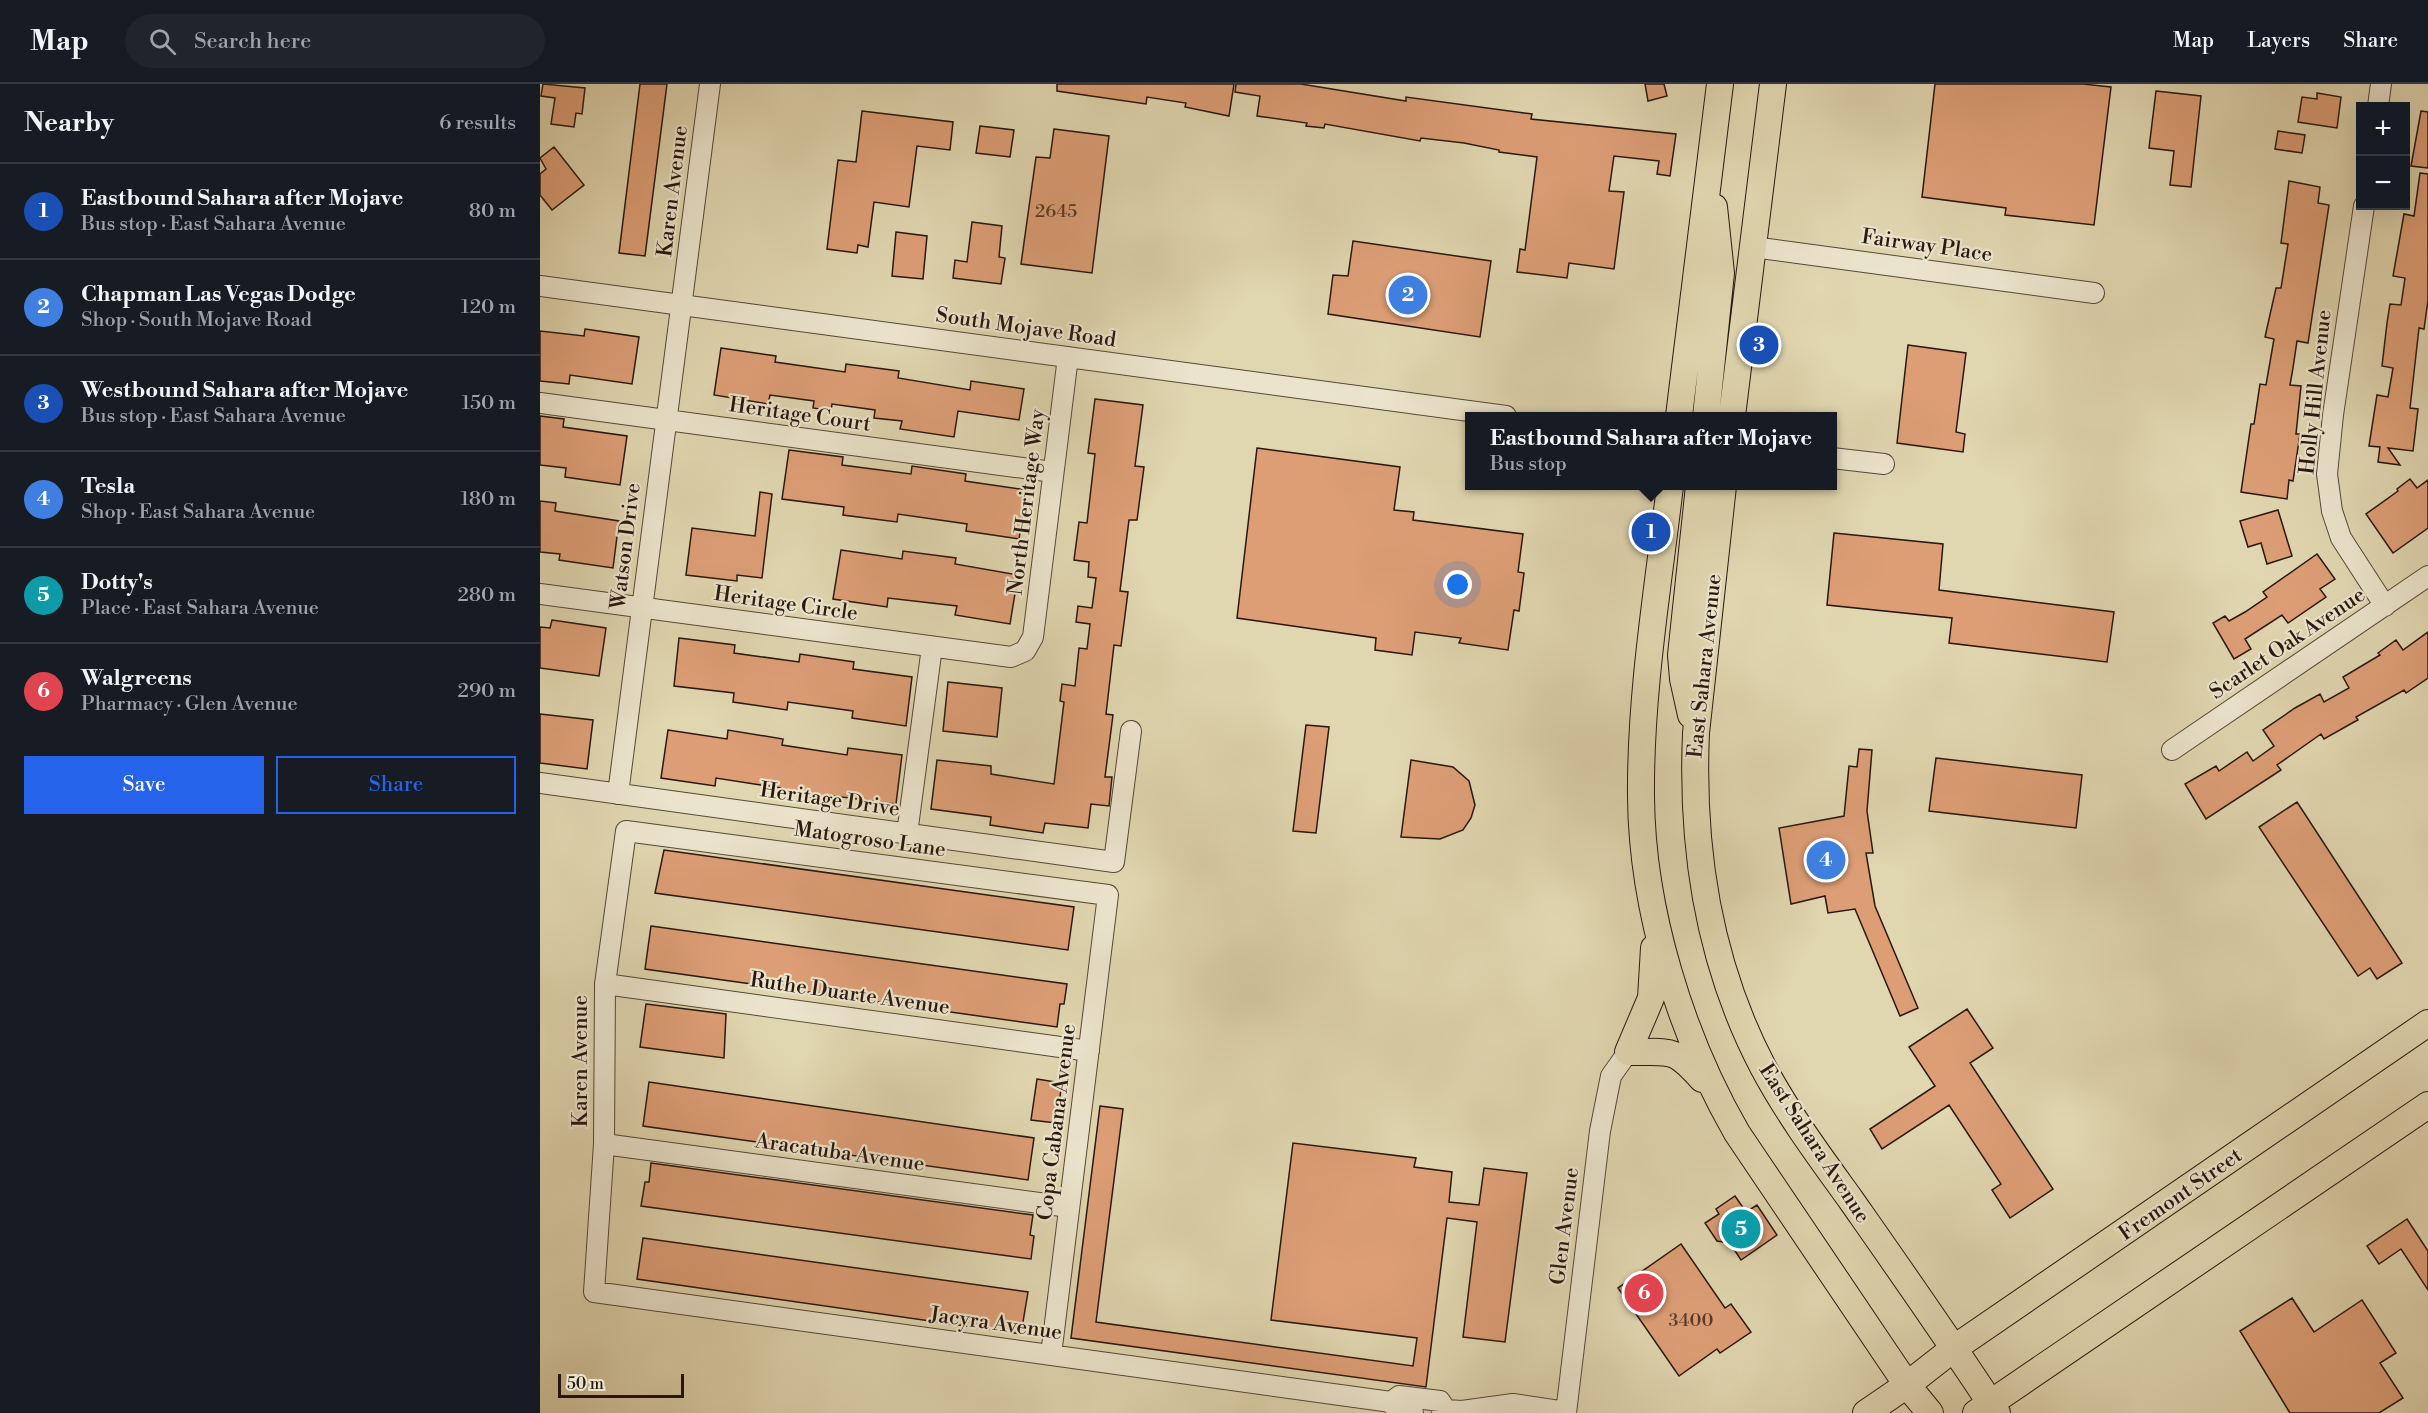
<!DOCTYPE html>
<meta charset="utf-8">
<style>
body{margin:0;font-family:"Libre Bodoni",serif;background:#20242c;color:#f1f3f6}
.controls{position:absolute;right:18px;top:18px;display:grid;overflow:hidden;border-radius:0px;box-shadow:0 6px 24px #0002}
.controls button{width:54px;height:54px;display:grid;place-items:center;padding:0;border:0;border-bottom:2px solid #363941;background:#171b24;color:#f1f3f6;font:30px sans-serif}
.scale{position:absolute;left:18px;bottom:15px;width:126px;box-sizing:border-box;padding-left:6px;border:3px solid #29170f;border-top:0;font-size:16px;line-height:21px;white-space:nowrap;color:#29170f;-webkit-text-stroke:4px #ebe4cc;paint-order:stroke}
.you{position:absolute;left:918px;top:501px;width:21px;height:21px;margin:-15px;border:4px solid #fff;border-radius:50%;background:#1a73e8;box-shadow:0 0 0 9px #1a73e833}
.badge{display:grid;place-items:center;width:39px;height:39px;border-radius:50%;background:#2563eb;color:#fff;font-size:20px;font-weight:700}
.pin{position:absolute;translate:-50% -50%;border:3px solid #fff;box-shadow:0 2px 6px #0006}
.popup{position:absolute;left:925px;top:328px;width:372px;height:78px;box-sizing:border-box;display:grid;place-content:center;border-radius:0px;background:#171b24;filter:drop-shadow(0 2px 4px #0005);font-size:20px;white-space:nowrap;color:#9ea1a6}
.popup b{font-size:22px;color:#f1f3f6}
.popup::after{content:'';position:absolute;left:50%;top:100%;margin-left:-12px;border:12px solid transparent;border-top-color:#171b24}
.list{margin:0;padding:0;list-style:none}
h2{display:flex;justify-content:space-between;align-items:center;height:78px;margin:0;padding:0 24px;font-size:26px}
h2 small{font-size:20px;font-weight:400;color:#9ea1a6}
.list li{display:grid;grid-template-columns:39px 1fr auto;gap:18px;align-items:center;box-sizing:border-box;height:96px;padding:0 24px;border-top:2px solid #363941}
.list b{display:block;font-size:22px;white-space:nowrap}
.list p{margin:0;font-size:20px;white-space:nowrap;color:#9ea1a6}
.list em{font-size:20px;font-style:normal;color:#9ea1a6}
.actions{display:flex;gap:12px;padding:18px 24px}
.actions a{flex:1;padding:14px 0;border:2px solid #2563eb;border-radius:0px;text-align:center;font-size:21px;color:#2563eb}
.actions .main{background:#2563eb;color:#fff}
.icon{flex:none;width:33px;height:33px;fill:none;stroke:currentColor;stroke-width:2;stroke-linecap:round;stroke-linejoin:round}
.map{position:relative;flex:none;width:1888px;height:1329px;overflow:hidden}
header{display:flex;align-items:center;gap:36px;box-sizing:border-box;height:84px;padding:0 30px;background:#171b24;border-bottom:2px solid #363941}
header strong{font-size:28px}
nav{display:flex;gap:33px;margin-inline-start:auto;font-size:21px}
.search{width:420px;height:54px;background:#20242c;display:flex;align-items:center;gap:15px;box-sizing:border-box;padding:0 21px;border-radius:33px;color:#9ea1a6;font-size:22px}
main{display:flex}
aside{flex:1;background:#171b24}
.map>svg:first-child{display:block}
.building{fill:#dd9e76;stroke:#29170f;stroke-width:1.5}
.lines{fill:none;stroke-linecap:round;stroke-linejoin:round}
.minor-casing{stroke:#574737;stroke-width:22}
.major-casing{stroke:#29170f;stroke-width:28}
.minor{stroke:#ebe4cc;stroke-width:20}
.major{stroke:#e0d6b0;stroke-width:26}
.labels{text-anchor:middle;stroke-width:4.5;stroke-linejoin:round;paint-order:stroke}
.number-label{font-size:18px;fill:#563929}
.street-label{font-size:21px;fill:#29170f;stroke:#ebe4cc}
</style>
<header>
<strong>Map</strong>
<div class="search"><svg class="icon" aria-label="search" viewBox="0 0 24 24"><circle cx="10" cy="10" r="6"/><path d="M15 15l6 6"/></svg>Search here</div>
<nav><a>Map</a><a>Layers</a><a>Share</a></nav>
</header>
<main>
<aside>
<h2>Nearby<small>6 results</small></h2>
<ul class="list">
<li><span class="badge" style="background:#1a4fb4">1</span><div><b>Eastbound Sahara after Mojave</b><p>Bus stop · East Sahara Avenue</p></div><em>80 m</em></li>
<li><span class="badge" style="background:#3f7fe0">2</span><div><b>Chapman Las Vegas Dodge</b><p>Shop · South Mojave Road</p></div><em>120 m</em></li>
<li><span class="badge" style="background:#1a4fb4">3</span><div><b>Westbound Sahara after Mojave</b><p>Bus stop · East Sahara Avenue</p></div><em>150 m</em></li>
<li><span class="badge" style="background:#3f7fe0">4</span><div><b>Tesla</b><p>Shop · East Sahara Avenue</p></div><em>180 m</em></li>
<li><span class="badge" style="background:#0f9aa8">5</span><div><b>Dotty's</b><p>Place · East Sahara Avenue</p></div><em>280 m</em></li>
<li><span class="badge" style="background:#e0444e">6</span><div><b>Walgreens</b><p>Pharmacy · Glen Avenue</p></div><em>290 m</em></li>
</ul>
<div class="actions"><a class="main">Save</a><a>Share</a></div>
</aside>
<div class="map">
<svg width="1888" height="1329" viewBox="0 0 1888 1329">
<rect width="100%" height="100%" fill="#e0d6b0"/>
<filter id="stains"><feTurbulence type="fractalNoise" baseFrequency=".00333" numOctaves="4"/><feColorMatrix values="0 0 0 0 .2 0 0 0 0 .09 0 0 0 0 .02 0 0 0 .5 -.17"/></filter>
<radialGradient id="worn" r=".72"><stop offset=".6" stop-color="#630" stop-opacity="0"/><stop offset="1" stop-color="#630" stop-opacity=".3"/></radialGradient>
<path class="building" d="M3,0l42,4 -3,26 -6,-1 -2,14 -23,-3 4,-26 -14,-2z
M100,0h27l-22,172 -26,-3z
M517,0h177l-5,32 -44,-9 1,-4 -39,-6 -1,7 -89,-13z
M696,0h65l105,17v-4l126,17 -1,5 145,15 -6,42 -13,-2 2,-13 -45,-5 -5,35 15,1 -10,77 -45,-6 -2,15 -50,-6 3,-23 5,1 12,-93 -38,-5v-2l-35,-7 -43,-5 -1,3 -95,-17 -1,4 -18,-2 1,-3 -50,-7 3,-20 -25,-4z
M1105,0h19l3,12 -19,5z
M1395,0h148l28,3 -17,138 -89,-10 1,-7 -84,-11z
M1616,7l45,5 -10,91 -21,-2 4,-34 -25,-3z
M1777,9l24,4 -4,31 -39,-6 4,-25 15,2z
M322,27l91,11 -3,28 -33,-4 -8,61 -35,-5 -6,45 -10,-2 -1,8 -30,-4 11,-89 18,2z
M1881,27l7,1v56l-17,-2z
M440,42l34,4 -4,27 -34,-4z
M514,45l55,7 -17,137 -71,-9 15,-107 14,1z
M1738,47l27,4 -3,18 -27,-4z
M14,63l30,38 -32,25 -12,-15v-21l6,-5 -6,-11z
M1880,89l8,1v126l-4,29 -5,-1 -9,80 8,1 -5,42 -25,-3 12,17 -22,-3 2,-15 -11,-1 8,-51 11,2 5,-29 -11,-2 5,-43 3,-19 11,1 4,-27 -12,-2 11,-62 10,2z
M1749,97l31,6 -2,16 11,2 -21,138 -11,-2 -4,27 -3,17 11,1 -5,48h4l-7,47 -4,-1 -2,19 -46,-7 10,-68h3l6,-40 6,1 8,-46 -9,-2 11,-49h5l7,-44 -7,-1z
M432,138l30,4 -3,31 6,1 -4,26 -48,-6 2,-18 12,2z
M356,148l31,4 -4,43 -31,-3z
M813,157l138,20 -11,76 -152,-23 5,-39 15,1z
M45,245l54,8 -7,47 -62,-9 -1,9 -29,-3v-50l44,5z
M1368,261l58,8 -10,79 9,2 -2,18 -66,-9z
M181,264l55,8 -1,6 70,10 1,-8 53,7 -1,7 72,12 1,-9 53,8 -5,31 -61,-9 -4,26 -54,-8 2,-8 -28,-3 1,-8 -43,-6 -1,7 -18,-3 1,-7 -44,-6 -2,9 -54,-9z
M555,315l48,6 -8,61 9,1 -7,53h-8l-9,71 8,1 -7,54 -7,-1 -8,69 7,1 -8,62h7l-3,29 -18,-2 -3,24 -43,-5 -2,10 -53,-8 1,-8 -60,-8 6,-49 54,6v8l63,10 10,-82 -4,-1 2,-17 13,2 4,-38 8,1 3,-25 -14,-2 2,-16 14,2 4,-30 -8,-1 1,-15 -15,-2 5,-38 8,1 8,-69 -7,-1z
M0,332l24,3 -1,8 64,9 -7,49 -55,-8 1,-9 -26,-3z
M717,364l143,19 -6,43 20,2 -1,8 110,14 -5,38 6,1 -5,38 -5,-1 -6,40 -49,-7 2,-5 -46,-6 -3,23 -37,-5 1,-12 -139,-20z
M249,366l54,7 -1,8 69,9 1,-8 54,8 -1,7 62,9 -8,49 -53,-8 1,-7 -69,-10 -1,8 -54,-7 1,-8 -62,-8z
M1870,395l7,9 11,-8v48l-35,25 -27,-39 32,-23 -1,-2z
M220,408l12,2 -10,84 -25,-3v6l-51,-6 6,-47 63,8z
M0,417l16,2 -1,8 64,10 -6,47 -54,-8 1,-6 -20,-2z
M1738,426l14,46 -25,8 -6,-21 -13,4 -8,-26z
M1294,449l109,11 -4,46 175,22 -7,50 -158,-19 3,-25 -125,-13z
M301,466l61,9 1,-8 53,7 -1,6 63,11 -8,49 -55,-9 2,-9 -69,-8 -1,9 -54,-8z
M1777,470l18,25 -15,10 6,8 -38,26 -6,-8 -37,24 6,10 -17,10 -21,-36 12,-7 4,5 16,-9 22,-15 -4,-5z
M12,536l54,8 -7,48 -59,-8v-41l10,1z
M1888,548v46l-22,15 -2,-3 -48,27 2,3 -4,2 -30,17 -3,-5 -44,31 4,5 -75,49 -21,-35 31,-18 3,5 28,-19 6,9 21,-15 -11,-16 32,-22 25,-14 4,8 25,-14 -6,-11 37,-22 -2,-2 18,-13 7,10z
M139,554l56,7 -1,8 65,9 1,-8 54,8 -1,7 59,8 -6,49 -54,-8 1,-7 -65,-9 -1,8 -54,-8 1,-9 -60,-7z
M408,598l54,6 -5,49 -54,-6z
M0,630l53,6 -6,49 -47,-6z
M766,641l23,2 -13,106 -23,-2z
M128,646l59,9 1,-9 55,9 -1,6 65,10 1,-7 54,7 -6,49 -62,-8 -1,5 -52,-8v-5l-65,-10 -1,8 -54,-8z
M1319,665l13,1 -5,61 6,42h-7l9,53 43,102 -18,8 -45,-107 -27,4 -3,-17 -34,8 -12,-76 65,-12 5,-50 8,1z
M1396,674l146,17 -6,53 -147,-17z
M871,676l42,7 16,14 6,24 -4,13 -8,12 -23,9 -39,-2z
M1757,718l105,161 -25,16 -7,-11 -12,8 -99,-149z
M124,766l410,57 -6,43 -413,-57z
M111,842l416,58 -3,20h-4l-3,23 -412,-58z
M106,920l80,10 -2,44 -84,-11z
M1427,925l26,39 -23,15 83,126 -43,29 -18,-28 9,-6 -52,-79 -67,44 -12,-20 65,-43 -26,-39z
M497,995l25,4 -6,40 -25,-3z
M109,998l385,56 -6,42 -385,-54z
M560,1022l23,3 -27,213 317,44 4,-28 -146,-18 22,-177 123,15 -2,9 38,5 -3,30 30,3 5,-37 43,5 -22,169 -42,-5 14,-115 -30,-4 -21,169 -355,-49z
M111,1079l382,52 -3,20 4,1 -3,23 -390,-53 4,-24h4z
M1195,1112l11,16 11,-7 20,30 -36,25 -11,-17 -13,-2 -12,-18 14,-9 -3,-5z
M1867,1135l21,32v39l-27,-41 -22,15 -12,-18z
M103,1154l385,54 -7,42 -384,-55z
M1141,1160l44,64 6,-4 20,28 -31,21 -3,-4 -38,27 -61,-88z
M1752,1214l22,34 48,-32 34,53 -16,10 23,35 -24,15h-89l-50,-82z"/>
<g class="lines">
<defs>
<path id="minor" d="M1838,22l3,-22
M1824,122l-31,209 -6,59 5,37 9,27 44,68
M1213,163l341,46
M0,202l966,130
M0,319l513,69
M1292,374l52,6
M0,510l471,63 14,-6 8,-14 35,-280
M1632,666l256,-174
M0,699l574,79 17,-131
M78,710l92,-710
M367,750l25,-187
M65,900l484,67
M64,1060l465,63
M511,1271l57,-460 -482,-64 -21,153 -1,160 -10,148 797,110 8,-6 41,5 6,9
M851,1318l6,9 16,2
M902,1329l4,-3 16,1 51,-7 53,8
M1026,1329l34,-282 11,-55 17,-24"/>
<path id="major" d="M1139,332l41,-332
M1166,332l15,-143 -7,-66
M1192,332l41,-332
M1130,402c-12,102 -30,207 -29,311 1,113 40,239 96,336l170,252 23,28
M1183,402l-27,247c-5,115 13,231 67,334 25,47 57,90 88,133 49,70 99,141 146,213
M1151,631l-8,-36 -2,-24 18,-169
M1114,864l-3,50 -23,54c41,1 44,-7 74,27
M1326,1329l41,-28 46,-36 475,-326
M1436,1329l452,-308"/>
</defs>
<use href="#minor" class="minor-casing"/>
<use href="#major" class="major-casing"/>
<use href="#minor" class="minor"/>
<use href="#major" class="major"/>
</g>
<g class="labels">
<g class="number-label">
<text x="516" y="133">2645</text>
<text x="1151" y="1242">3400</text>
</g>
<g class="street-label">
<text transform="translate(132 107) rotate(-83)" y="7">Karen Avenue</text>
<text transform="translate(1387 161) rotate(8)" y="7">Fairway Place</text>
<text transform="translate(486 243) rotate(8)" y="7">South Mojave Road</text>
<text transform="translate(1775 308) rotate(-84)" y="7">Holly Hill Avenue</text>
<text transform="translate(260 330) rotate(8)" y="7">Heritage Court</text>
<text transform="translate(486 418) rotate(-83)" y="7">North Heritage Way</text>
<text transform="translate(85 462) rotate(-83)" y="7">Watson Drive</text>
<text transform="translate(246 519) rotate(8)" y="7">Heritage Circle</text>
<text transform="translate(1747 559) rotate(-34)" y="7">Scarlet Oak Avenue</text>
<text transform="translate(1164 582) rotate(-84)" y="7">East Sahara Avenue</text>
<text transform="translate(290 715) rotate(8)" y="7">Heritage Drive</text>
<text transform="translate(330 755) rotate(8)" y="7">Matogroso Lane</text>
<text transform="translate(310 909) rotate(8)" y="7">Ruthe Duarte Avenue</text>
<text transform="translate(40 977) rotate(-90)" y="7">Karen Avenue</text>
<text transform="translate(516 1038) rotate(-83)" y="7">Copa Cabana Avenue</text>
<text transform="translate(1275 1059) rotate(57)" y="7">East Sahara Avenue</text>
<text transform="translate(300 1068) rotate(8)" y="7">Aracatuba Avenue</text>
<text transform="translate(1640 1110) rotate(-35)" y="7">Fremont Street</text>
<text transform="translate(1024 1142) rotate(-83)" y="7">Glen Avenue</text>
<text transform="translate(456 1239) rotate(8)" y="7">Jacyra Avenue</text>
</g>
</g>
<rect width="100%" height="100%" filter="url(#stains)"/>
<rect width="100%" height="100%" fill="url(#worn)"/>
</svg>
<div class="controls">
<button>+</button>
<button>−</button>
</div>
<div class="scale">50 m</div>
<div class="you"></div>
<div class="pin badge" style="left:1111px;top:448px;background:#1a4fb4">1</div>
<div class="popup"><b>Eastbound Sahara after Mojave</b>Bus stop</div>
<div class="pin badge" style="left:868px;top:211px;background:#3f7fe0">2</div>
<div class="pin badge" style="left:1219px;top:261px;background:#1a4fb4">3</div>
<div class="pin badge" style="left:1286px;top:776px;background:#3f7fe0">4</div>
<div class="pin badge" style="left:1201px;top:1145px;background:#0f9aa8">5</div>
<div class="pin badge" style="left:1104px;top:1209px;background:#e0444e">6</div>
</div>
</main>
